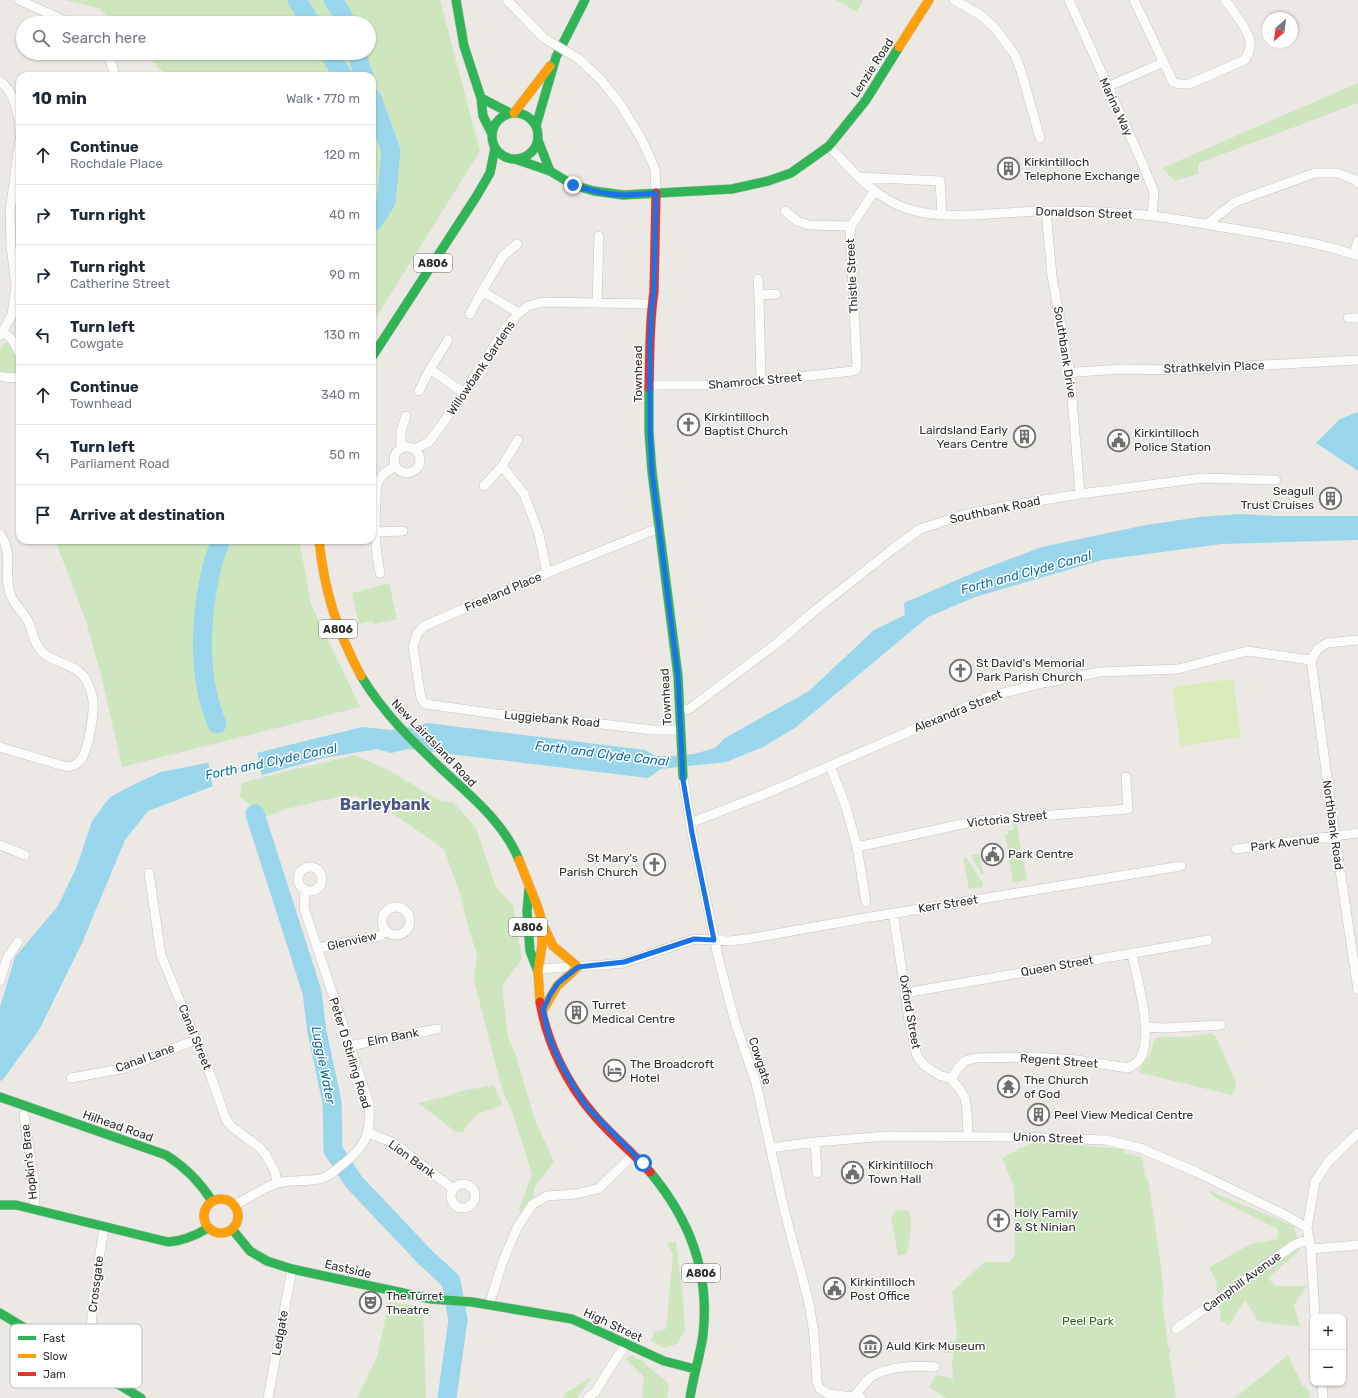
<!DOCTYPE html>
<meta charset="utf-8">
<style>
body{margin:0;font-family:Rubik,sans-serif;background:#f6f6f7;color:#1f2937}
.controls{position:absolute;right:12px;bottom:12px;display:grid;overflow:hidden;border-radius:8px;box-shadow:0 1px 3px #0004}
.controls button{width:36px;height:36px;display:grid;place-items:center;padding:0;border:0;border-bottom:1px solid #e0e1e3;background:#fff;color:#1f2937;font:20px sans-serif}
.compass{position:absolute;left:1262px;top:12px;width:36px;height:36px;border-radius:50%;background:#fff;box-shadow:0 1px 3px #0004;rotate:208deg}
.stop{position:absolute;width:12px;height:12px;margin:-9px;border:3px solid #1a73e8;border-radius:50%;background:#fff}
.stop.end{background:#1a73e8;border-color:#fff;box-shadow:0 1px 4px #0008}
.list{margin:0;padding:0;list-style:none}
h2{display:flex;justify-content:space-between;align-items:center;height:52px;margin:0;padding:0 16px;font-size:17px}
h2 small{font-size:13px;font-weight:400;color:#747a83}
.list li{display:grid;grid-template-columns:26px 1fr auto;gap:12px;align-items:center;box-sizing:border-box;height:60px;padding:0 16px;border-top:1px solid #e0e1e3}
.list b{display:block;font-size:15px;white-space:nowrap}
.list p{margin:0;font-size:13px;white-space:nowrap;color:#747a83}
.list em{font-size:13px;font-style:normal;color:#747a83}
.icon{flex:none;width:22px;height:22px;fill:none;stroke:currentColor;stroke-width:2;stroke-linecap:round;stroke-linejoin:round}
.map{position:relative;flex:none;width:1358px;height:1398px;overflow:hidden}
.search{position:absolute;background:#fff;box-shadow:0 1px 3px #0004;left:16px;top:16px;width:360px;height:44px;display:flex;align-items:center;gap:10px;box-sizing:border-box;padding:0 14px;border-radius:22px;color:#747a83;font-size:15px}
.panel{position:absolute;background:#fff;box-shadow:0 1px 3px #0004;left:16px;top:72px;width:360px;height:472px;border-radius:12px}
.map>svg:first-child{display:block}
.green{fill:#cee6be}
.pitch{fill:#d9eabb}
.water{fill:#99d6ec}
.pier{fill:#ece8e4}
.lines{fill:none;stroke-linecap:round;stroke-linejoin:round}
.river{stroke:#99d6ec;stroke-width:19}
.street-casing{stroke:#c5c4c5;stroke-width:10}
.fast-casing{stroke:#c5c4c5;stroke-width:10}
.slow-casing{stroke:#c5c4c5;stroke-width:10}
.jam-casing{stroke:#c5c4c5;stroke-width:10}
.street{stroke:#fcfcfb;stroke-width:9}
.fast{stroke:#30b455;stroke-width:9}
.slow{stroke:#ff9f0a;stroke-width:9}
.jam{stroke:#e5322d;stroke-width:9}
.street-bridge-casing{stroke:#c5c4c5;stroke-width:10;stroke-linecap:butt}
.street-bridge{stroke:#fcfcfb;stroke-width:9}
.route{stroke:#1a73e8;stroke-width:5}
.labels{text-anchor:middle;stroke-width:3;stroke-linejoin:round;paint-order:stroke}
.shield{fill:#fff;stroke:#6d6d6d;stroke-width:1}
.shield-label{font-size:11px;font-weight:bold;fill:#2e2e2e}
.street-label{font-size:12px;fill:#2e2e2e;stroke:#fff}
.poi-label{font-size:12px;fill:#2e2e2e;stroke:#fff;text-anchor:start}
.park-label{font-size:12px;fill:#2c6e1b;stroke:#fff}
.water-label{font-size:13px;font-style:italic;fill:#0d6fa3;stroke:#fff}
.district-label{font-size:16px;font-weight:bold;fill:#4d5680;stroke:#fff}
.key{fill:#fff;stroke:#c0c0c0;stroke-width:1}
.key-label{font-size:11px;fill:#2e2e2e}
</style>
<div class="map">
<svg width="1358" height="1398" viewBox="0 0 1358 1398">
<rect width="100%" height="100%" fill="#ece8e4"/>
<path class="green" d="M64,0h376l40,151 -108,173v-248h-205l-23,-23h225v-30h-255l-15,-15z
M836,0h27l-6,12z
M1358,83v20l-159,60 -1,11 -23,7 -13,-13z
M7,340l3,1c4,9 16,25 6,34l-16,-3v-23z
M55,540h244l12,64 49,103 -238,60 -21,-92 -15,-54z
M389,583l8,36 -23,5 -2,-3 -13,3 -7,-31z
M355,755l35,16 52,31h11l23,26 20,59 17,18 9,54 -20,27 6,51 8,19 19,64 19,42 -20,26v8l-12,20 -3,-7 13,-35 -19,-60 -11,-25 -28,-108 3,-27 -8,-23 -8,-34 -17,-48 -55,-38 -33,-15 -18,1 -48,11 -26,9 -24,-20 2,-14 41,-11z
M1016,822l11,58 -14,3 -8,-48h3v-4l6,-2 -2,-6z
M979,854l5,20 -2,1 -11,-20z
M963,858h4l16,26v3l-14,2z
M1212,1033l4,4 20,45 -1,7 -3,6 -91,-22 -2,-2 1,-3 9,-12 6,-17 4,-2h27z
M494,1085l9,20 -26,9 -15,18h-6l-38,-29 31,-7 8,-4z
M1035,1142l89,7v4l18,4 3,20 3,2 12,80 4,38 -2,2 6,48 3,2 -2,3 7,46h-230l-17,-11 7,-12 17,4 -1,-16 2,-10h-10l1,-12h11l1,-8 -5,-41 32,-30h26l5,-8 -1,-67 -12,-29 16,-8v-2h4z
M1207,1190l87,36 6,24 -32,28 7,8h32l-13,19 6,22 -42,-6 -13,-21 -16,25 -8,-4 -5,-40 -7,-14 42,-23 26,-5 1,-10 -62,-31z
M897,1210l13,1c1,14 1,30 -4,43l-8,2 -7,-39z
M676,1242l7,56 2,32 -8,14 -14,4 -12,-7 3,-9 12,-3 7,-74 -6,-12z
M389,1302l34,4 3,92h-69l20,-41z
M631,1355l11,6 27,23 -2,14h-25l2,-21 -19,-19z
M1288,1355l14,30 7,5 1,8h-75z
M593,1376l-16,22h-14l3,-5z"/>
<path class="pitch" d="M1233,679l8,58 -61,9 -7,-59z"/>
<path class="water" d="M1358,412v59l-42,-28 24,-24z
M1239,514l38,2h81v24l-136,4 -120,16 -127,37 -47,20 -133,111 -32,19 -37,15 -65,7 -13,9 -240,-29 -17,4 -14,-4 -53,9 -62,17 -12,1 -37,10 -65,25 -23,29 -43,103 -43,87 -37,51 -2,-1v-73l15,-50 43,-51 19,-40 15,-45 18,-24 27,-14 24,-11 96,-19 105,-26 29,3 28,-4 8,-3 218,27 11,6h15l23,-2 21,-6 10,-10 84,-47 65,-61 31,-15 -1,-12 69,-30 69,-26 104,-22 54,-8z"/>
<path class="pier" d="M257,751l5,26 -11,1 -38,10 -5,-27z"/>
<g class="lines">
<path class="river" d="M297,0l14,23
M333,0l8,12 5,11
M329,53l14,23
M356,53l8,23
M372,98l19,53 -5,51 -14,21
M217,724c-19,-46 -17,-101 -7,-149 2,-12 7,-24 11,-35
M255,814l57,178 5,40 15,70 1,48 21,32 71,75 26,24 7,39 -11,78"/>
<defs>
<path id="street" d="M19,0l51,23
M507,0l37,38
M954,0l25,14 16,14 20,27 6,16 19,67
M1069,0l72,160 13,32 -2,24
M1134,0l39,82 6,2h10l56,-24c3,-6 6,-12 5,-18 -1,-11 -18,-33 -25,-42
M108,53l6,19v4
M579,59l22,21 20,25 21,35 13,29 1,24
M0,81c15,12 19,33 20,51
M1107,87l57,-25
M829,146c24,25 45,52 79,63 41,13 96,2 139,2 35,0 71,1 106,5 31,4 62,10 93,15 38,7 75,12 112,25
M858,177l82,4 2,33
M785,211l12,10 12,4 42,1
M1046,211l6,65 18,98 10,120
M1207,224l28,-22 80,-29h22l19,7 2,3
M1354,254l4,-13
M758,279l1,16
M482,291l37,22
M597,303l2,-67
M470,314l12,-23 21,-35 14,-12
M1348,318h10
M3,331l10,10 7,14
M0,336l12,-21 4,-29 -5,-40 -1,-34 10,-74
M430,369l34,24
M1070,374l6,-2 47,-3 49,1 186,-10
M0,376l4,1 13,1 3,-2
M761,382l-2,-87 17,-1
M650,385h78l124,-14 4,-1 1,-4 -7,-134 1,-6 23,-34
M419,391l11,-22 18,-29
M394 460a13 13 0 1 1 26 0a13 13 0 1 1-26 0Z
M401,448v-17l5,-15
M414,449l15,-7 11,-15 24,-34 43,-67 12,-13 9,-7 14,-4 110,2
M502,466l22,28 15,40 8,39
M484,486l18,-20 16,-26
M659,528l-112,45 -123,53 -7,8 -4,13 8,51 4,6 72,10 71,6 84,10h28
M374,532l29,-1
M0,534c15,21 2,41 11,62 4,9 12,16 17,25 6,13 6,26 18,34 13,9 30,10 39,23 4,7 7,15 8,23 1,13 -4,46 -11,57 -3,5 -9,8 -15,9l-67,-20
M380,573c-5,-24 -6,-47 -4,-72 0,-7 0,-15 3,-21 4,-7 10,-10 17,-14
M1311,660l24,176 23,154
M1311,660l7,-11 9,-6 31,-3
M680,710l9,-1 87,-65 37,-32 81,-64 26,-19 47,-15 45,-9 68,-11 122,-16 74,2
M830,766l16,41 11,40 9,55
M683,777l9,56 27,128 16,61 21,61 28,126 25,94 5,31 3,48 3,7 9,5 32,4
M690,823l75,-29 226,-98 52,-13 57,-11 78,-3 69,-18 64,9
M0,845l25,10
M857,847l119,-26 152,-12 -2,-32
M1236,849l122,-16
M298 879a12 12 0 1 1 24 0a12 12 0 1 1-24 0Z
M149,873l12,82 51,124 12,35 3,7 5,6 27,20 7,8 9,17 2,11
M382 921a14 14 0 1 1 28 0a14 14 0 1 1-28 0Z
M893,913l10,64 6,44 8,35 7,9 15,10 12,4 8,9 6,10 2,14 1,25
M317,948l63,-12 5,-6
M537,969l65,-4 22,-2 70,-24 36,2 23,-3 106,-19 322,-53
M0,981l7,-23 11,-16
M905,993l303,-53
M1146,1027l18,1 57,-3
M349,1046l88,-17
M71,1078l55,-10 69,-28
M951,1079l7,-11 7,-7 10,-3 61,-1 41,3 51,8c4,-2 9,-5 12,-9 14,-23 -3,-80 -8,-106
M24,1115l11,73 -1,21
M368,1133l26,10 59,46
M815,1142l2,31
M770,1148l45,-6 71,-6 131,1 89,3 34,8 56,24 91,44 20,12
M451 1196a12 12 0 1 1 24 0a12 12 0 1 1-24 0Z
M235,1205c11,-5 32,-20 43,-22 16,-4 35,0 49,-7 5,-2 10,-8 15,-11 24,-19 29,-30 27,-61l-65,-196 1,-18
M1311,1249l47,-4
M489,1305l14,-44 14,-33 15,-23 15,-9 28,-2 23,-5 36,-35
M1315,1317l-4,-68 -4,-21 8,-46 13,-20 30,-29
M1176,1329l118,-84 15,-6
M88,1366l1,-7 4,-59 11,-73
M1322,1383l1,15
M854,1396c5,-5 11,-14 17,-19 17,-11 45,-12 64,-10
M268,1398l24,-129
M588,1398l8,-7 12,-20 18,-27"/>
<path id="fast" d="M456,0l8,46 17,52 2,18 9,18
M481,98l29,15
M492 136a23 23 0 1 1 46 0a23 23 0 1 1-46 0Z
M536,126l20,-69 29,-57
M538,140l12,31
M515,159l35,12 23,14 21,6 29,4 109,-6 36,-8 23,-8 38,-27 37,-46 33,-53
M372,357l104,-160 14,-24 5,-25
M649,388v43l3,41 26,204 5,101
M361,676c23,38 52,66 84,96 28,26 59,51 74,88
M529,889l-2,22 3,40 7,18
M0,1097l166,58c19,12 34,27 46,46
M650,1172c40,48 60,100 53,163 -3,21 -10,42 -13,63
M0,1205h16l152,37c15,-1 27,-6 40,-14
M232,1229l18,22 17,10 25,8 139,30 41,3 100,17 92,42 31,8
M0,1313l141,85"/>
<path id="slow" d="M899,47l30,-47
M514,113l36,-47
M319,540c5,50 18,91 42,136
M519,860l19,48 4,14v23l-4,26 2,31
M543,1010l14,-24 21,-19 -25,-21 -9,-19
M204 1216a17 17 0 1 1 34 0a17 17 0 1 1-34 0Z"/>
<path id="jam" d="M649,388c1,-32 0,-65 5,-96l2,-99
M540,1002c7,41 27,82 54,113 17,20 38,37 56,57"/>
</defs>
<use href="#street" class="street-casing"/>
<use href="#fast" class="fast-casing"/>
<use href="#slow" class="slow-casing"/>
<use href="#jam" class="jam-casing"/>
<use href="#street" class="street"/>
<use href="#fast" class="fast"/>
<use href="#slow" class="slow"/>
<use href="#jam" class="jam"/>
<defs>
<path id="street-bridge" d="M544,38l35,21"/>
</defs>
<use href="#street-bridge" class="street-bridge-casing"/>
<use href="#street-bridge" class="street-bridge"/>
</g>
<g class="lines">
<path class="route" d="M573,185c16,5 33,10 50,10 11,0 22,-1 33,-2l-2,99 -2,12 -2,39v88l2,41 26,204 5,104 9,53 22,107 -20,-1 -70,23 -46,5 -20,16 -8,12 -7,15 6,27 11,25 13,23 14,22 56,56"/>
</g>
<defs>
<symbol id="building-ring" viewBox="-11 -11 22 22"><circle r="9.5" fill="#fff" stroke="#706f6e" stroke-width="1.5"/><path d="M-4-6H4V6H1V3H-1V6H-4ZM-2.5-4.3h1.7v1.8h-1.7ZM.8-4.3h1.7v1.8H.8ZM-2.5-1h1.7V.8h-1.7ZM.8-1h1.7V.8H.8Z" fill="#706f6e"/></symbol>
<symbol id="church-ring" viewBox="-11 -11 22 22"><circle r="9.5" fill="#fff" stroke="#706f6e" stroke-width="1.5"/><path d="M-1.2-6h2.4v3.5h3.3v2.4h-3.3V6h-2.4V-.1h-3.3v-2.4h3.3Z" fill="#706f6e"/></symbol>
<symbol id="civic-ring" viewBox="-11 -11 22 22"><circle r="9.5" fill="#fff" stroke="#706f6e" stroke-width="1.5"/><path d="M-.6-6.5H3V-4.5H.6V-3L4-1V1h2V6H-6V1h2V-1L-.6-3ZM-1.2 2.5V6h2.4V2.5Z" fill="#706f6e"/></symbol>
<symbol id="hotel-ring" viewBox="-11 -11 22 22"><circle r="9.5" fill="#fff" stroke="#706f6e" stroke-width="1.5"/><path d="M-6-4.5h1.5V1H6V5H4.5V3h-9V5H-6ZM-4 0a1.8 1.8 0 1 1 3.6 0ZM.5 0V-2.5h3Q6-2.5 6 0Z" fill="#706f6e"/></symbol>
<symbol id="temple-ring" viewBox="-11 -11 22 22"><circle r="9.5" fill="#fff" stroke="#706f6e" stroke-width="1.5"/><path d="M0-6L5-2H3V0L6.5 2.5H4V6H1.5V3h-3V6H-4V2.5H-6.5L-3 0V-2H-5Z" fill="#706f6e"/></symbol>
<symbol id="theatre-ring" viewBox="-11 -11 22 22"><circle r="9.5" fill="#fff" stroke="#706f6e" stroke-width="1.5"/><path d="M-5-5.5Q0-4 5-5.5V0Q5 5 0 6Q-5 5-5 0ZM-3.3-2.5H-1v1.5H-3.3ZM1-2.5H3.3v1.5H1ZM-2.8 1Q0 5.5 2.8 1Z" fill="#706f6e"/></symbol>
<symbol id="museum-ring" viewBox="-11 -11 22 22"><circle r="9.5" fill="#fff" stroke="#706f6e" stroke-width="1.5"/><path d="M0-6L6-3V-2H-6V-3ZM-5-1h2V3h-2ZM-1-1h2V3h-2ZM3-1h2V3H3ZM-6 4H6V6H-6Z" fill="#706f6e"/></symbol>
</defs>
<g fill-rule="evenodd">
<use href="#building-ring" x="996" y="156" width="25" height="25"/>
<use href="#church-ring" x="676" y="412" width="25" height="25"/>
<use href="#building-ring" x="1012" y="424" width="25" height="25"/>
<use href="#civic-ring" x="1106" y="428" width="25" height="25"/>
<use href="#building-ring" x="1318" y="486" width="25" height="25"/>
<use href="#church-ring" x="948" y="658" width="25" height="25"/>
<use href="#civic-ring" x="980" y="842" width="25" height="25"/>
<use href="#church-ring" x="642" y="852" width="25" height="25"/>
<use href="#building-ring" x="564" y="1000" width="25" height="25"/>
<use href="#hotel-ring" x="602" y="1058" width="25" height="25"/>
<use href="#temple-ring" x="996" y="1074" width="25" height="25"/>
<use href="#building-ring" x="1026" y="1102" width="25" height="25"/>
<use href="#civic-ring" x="840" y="1160" width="25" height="25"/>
<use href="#church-ring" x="986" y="1208" width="25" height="25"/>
<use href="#civic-ring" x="822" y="1276" width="25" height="25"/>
<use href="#theatre-ring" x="358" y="1290" width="25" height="25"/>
<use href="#museum-ring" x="858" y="1334" width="25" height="25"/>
</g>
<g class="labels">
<g class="shield">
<rect x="414" y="254" width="38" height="18" rx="3"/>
<rect x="319" y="620" width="38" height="18" rx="3"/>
<rect x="509" y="918" width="38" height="18" rx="3"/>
<rect x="682" y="1264" width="38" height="18" rx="3"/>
</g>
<g class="shield-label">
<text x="433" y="267">A806</text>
<text x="338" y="633">A806</text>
<text x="528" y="931">A806</text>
<text x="701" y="1277">A806</text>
</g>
<g class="street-label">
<text transform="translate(872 68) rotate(-57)" y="4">Lenzie Road</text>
<text transform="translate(1116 107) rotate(65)" y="4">Marina Way</text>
<text transform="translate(1084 213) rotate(2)" y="4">Donaldson Street</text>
<text transform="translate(852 276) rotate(-93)" y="4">Thistle Street</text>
<text transform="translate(1065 352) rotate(81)" y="4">Southbank Drive</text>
<text transform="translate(1214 367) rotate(-2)" y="4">Strathkelvin Place</text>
<text transform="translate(481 368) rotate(-56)" y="4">Willowbank Gardens</text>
<text transform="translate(638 374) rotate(-90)" y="4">Townhead</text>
<text transform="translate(755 381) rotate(-5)" y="4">Shamrock Street</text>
<text transform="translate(995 510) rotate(-12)" y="4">Southbank Road</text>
<text transform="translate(503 592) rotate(-23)" y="4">Freeland Place</text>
<text transform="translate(666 697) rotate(-93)" y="4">Townhead</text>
<text transform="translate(958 711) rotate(-22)" y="4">Alexandra Street</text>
<text transform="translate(552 719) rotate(5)" y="4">Luggiebank Road</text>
<text transform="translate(434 743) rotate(46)" y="4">New Lairdsland Road</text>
<text transform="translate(1007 819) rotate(-6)" y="4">Victoria Street</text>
<text transform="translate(1333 825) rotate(82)" y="4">Northbank Road</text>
<text transform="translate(1285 843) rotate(-7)" y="4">Park Avenue</text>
<text transform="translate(948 904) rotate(-9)" y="4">Kerr Street</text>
<text transform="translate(352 941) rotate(-13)" y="4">Glenview</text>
<text transform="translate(1057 966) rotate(-10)" y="4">Queen Street</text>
<text transform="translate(910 1012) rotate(80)" y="4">Oxford Street</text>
<text transform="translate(195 1037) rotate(68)" y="4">Canal Street</text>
<text transform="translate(393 1037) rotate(-11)" y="4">Elm Bank</text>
<text transform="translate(350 1053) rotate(73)" y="4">Peter D Stirling Road</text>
<text transform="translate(145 1058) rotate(-20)" y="4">Canal Lane</text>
<text transform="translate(760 1061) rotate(72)" y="4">Cowgate</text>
<text transform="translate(1059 1061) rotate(4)" y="4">Regent Street</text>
<text transform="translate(118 1126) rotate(19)" y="4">Hilhead Road</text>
<text transform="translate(1048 1138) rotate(2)" y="4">Union Street</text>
<text transform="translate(412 1159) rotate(36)" y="4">Lion Bank</text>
<text transform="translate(29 1162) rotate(-96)" y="4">Hopkin's Brae</text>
<text transform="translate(348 1269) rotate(13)" y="4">Eastside</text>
<text transform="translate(1242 1282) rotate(-36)" y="4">Camphill Avenue</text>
<text transform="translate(96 1284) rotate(-83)" y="4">Crossgate</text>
<text transform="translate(613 1325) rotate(25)" y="4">High Street</text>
<text transform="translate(280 1333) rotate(-80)" y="4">Ledgate</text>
</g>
<g class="poi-label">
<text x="1024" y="166">Kirkintilloch<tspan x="1024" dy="14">Telephone Exchange</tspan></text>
<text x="704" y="421">Kirkintilloch<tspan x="704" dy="14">Baptist Church</tspan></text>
<text x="1008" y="434" text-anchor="end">Lairdsland Early<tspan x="1008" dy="14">Years Centre</tspan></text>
<text x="1134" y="437">Kirkintilloch<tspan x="1134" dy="14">Police Station</tspan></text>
<text x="1314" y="495" text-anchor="end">Seagull<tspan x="1314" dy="14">Trust Cruises</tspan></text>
<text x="976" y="667">St David's Memorial<tspan x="976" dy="14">Park Parish Church</tspan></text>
<text x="1008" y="858">Park Centre</text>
<text x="638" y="862" text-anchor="end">St Mary's<tspan x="638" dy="14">Parish Church</tspan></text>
<text x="592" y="1009">Turret<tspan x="592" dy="14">Medical Centre</tspan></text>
<text x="630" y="1068">The Broadcroft<tspan x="630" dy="14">Hotel</tspan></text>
<text x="1024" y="1084">The Church<tspan x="1024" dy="14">of God</tspan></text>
<text x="1054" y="1119">Peel View Medical Centre</text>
<text x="868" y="1169">Kirkintilloch<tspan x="868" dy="14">Town Hall</tspan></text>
<text x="1014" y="1217">Holy Family<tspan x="1014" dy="14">&amp; St Ninian</tspan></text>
<text x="850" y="1286">Kirkintilloch<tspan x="850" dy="14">Post Office</tspan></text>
<text x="386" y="1300">The Turret<tspan x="386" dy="14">Theatre</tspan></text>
<text x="886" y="1350">Auld Kirk Museum</text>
</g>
<g class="park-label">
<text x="1088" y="1325">Peel Park</text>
</g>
<g class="water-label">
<text transform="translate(1026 572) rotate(-15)" y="5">Forth and Clyde Canal</text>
<text transform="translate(602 753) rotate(7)" y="5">Forth and Clyde Canal</text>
<text transform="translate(271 761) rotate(-12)" y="5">Forth and Clyde Canal</text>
<text transform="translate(324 1065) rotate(79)" y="5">Luggie Water</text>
</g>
<g class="district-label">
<text x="385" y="810">Barleybank</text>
</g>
</g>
<rect x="10" y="1324" width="132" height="64" rx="6" class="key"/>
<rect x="18" y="1336" width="18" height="4" fill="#30b455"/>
<rect x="18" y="1354" width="18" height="4" fill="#ff9f0a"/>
<rect x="18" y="1372" width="18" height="4" fill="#e5322d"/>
<g class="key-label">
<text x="43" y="1342">Fast</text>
<text x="43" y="1360">Slow</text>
<text x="43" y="1378">Jam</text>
</g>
</svg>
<div class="controls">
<button>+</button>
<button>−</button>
</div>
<svg class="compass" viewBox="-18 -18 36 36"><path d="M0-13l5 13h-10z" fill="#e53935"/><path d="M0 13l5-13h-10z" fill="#747a83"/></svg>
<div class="stop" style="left:643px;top:1163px"></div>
<div class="stop end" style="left:573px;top:185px"></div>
<div class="search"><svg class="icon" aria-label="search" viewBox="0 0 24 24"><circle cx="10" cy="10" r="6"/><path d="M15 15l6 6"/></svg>Search here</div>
<section class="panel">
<h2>10 min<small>Walk · 770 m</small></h2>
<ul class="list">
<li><svg class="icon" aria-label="ahead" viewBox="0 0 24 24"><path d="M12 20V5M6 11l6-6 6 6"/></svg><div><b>Continue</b><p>Rochdale Place</p></div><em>120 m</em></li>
<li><svg class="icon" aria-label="right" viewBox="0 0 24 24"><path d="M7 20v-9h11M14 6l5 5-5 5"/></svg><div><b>Turn right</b></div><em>40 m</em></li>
<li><svg class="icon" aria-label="right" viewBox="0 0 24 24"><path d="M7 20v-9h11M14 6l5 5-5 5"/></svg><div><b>Turn right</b><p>Catherine Street</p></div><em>90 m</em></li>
<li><svg class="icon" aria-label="left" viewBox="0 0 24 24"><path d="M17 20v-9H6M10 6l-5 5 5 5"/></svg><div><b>Turn left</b><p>Cowgate</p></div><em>130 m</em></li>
<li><svg class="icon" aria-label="ahead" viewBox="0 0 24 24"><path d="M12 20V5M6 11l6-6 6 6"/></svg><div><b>Continue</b><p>Townhead</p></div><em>340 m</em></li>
<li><svg class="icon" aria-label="left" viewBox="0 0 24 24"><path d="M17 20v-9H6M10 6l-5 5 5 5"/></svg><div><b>Turn left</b><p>Parliament Road</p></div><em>50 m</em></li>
<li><svg class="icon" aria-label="arrive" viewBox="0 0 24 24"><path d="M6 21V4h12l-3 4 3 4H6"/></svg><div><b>Arrive at destination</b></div></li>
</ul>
</section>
</div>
